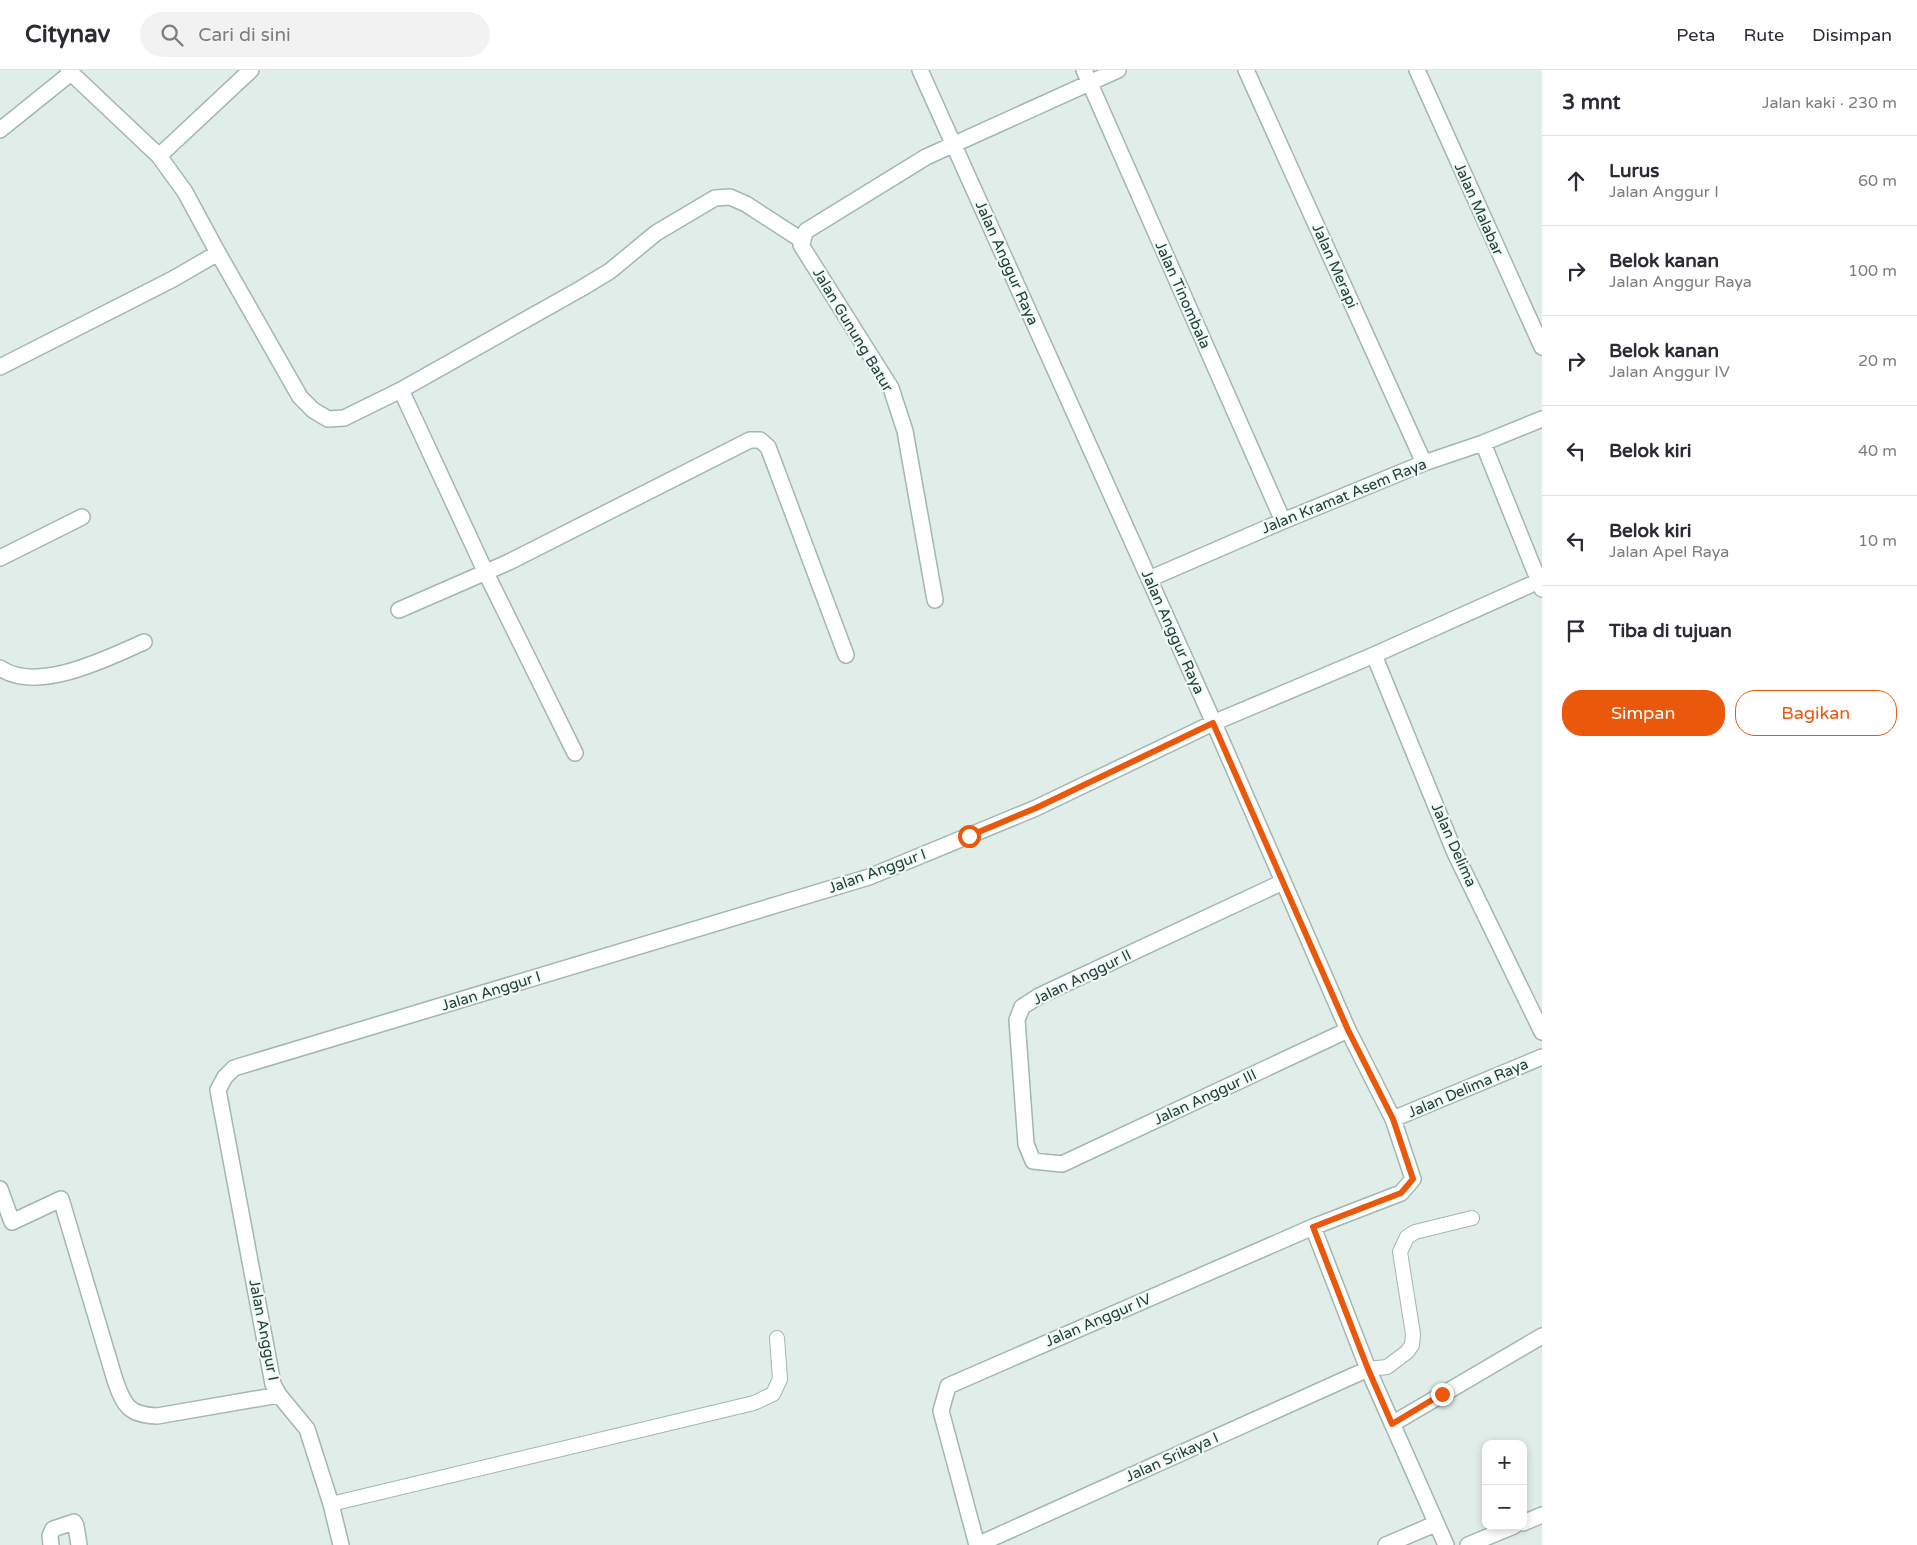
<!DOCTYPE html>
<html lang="id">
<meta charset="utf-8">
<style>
body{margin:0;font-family:"Varela Round",sans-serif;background:#f2f2f3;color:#2b2b33}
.controls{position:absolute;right:15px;bottom:15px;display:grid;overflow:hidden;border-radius:10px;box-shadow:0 2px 8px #0003}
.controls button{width:45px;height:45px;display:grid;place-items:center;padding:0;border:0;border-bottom:1px solid #e1e1e2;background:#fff;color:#2b2b33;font:25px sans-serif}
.stop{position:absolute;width:15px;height:15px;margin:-11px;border:4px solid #ea580c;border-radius:50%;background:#fff}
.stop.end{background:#ea580c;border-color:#fff;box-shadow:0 1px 5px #0008}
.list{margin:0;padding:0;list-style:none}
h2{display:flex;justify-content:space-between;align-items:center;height:65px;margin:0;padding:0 20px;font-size:21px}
h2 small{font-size:16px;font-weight:400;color:#7c7c81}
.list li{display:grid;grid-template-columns:32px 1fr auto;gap:15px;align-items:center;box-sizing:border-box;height:90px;padding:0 20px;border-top:1px solid #e1e1e2}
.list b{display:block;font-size:19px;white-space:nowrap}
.list p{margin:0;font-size:16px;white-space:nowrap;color:#7c7c81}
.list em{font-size:16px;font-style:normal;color:#7c7c81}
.actions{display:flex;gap:10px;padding:15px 20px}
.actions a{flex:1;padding:11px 0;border:1px solid #ea580c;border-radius:20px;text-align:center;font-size:18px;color:#ea580c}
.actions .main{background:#ea580c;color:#fff}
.icon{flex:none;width:28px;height:28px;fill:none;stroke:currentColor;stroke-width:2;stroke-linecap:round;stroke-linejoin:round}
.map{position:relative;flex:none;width:1542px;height:1475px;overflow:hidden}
header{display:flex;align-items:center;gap:30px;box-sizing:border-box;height:70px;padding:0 25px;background:#fff;border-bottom:1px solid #e1e1e2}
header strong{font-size:24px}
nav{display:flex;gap:28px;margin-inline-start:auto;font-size:18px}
.search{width:350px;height:45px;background:#f2f2f3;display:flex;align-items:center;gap:12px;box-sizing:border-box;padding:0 18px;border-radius:28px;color:#7c7c81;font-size:19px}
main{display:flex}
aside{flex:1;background:#fff}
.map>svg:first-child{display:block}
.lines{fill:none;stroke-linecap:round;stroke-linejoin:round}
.service-casing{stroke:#a3b6b0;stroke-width:16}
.minor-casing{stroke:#a3b6b0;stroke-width:18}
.service{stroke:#fff;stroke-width:14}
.minor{stroke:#fff;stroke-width:15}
.route{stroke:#ea580c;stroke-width:6}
.labels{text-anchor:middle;stroke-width:4.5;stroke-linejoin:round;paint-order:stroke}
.street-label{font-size:15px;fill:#1f4038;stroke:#f1f9f5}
</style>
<header>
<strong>Citynav</strong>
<div class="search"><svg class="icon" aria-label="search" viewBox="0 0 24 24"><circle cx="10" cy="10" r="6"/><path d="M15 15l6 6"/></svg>Cari di sini</div>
<nav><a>Peta</a><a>Rute</a><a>Disimpan</a></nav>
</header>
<main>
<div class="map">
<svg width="1542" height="1475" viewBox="0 0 1542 1475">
<rect width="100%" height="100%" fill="#e1ede8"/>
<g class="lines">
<defs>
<path id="service" d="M1368,1299l19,-2 20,-15 5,-7 1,-11 -13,-82 7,-15 8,-5 57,-14
M331,1434l423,-101 19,-9 7,-15 -3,-41"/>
<path id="minor" d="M68,0l91,86 26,36 33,61
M920,0l289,642 139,318 45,89 20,60 -12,14 -88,34 -365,159 -7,25 36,134
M1084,0l199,451
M1246,0l178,393
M1417,0l125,277
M0,60l71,-57
M159,86l92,-86
M0,297l173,-88 45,-26 82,144 13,13 15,9 16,-1 57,-28 181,-102 28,-17 46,-38 59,-35 15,-1 16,7 57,37
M401,320l85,183 89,180
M1483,373l59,146
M0,488l82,-41
M1149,509l134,-58 141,-58 59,-20 59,-24
M935,530l-30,-169 -14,-43 -90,-143 5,-14 120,-74 192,-87
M399,540l110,-48 241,-122h10l8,7 78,208
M1374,585l81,198 87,179
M0,598c37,26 108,-10 144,-26
M1283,812l-244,114 -17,11 -5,13 9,124 7,17 29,3 286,-134
M1393,1049l149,-62
M0,1119l12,33 49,-23 54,181c9,26 14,35 42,36l122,-21
M1313,1157l55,142 78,176
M1392,1354l150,-88
M1523,1453l19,-8
M51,1475l-1,-9 3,-7 21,-7 2,4 3,19
M341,1475l-10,-41 -24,-75 -28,-34 -6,-11 -55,-294 7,-13 9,-9 635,-191 167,-69 177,-85 161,-68 165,-74
M977,1475l391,-176
M1386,1475l49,-21
M1468,1475l46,-19"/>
</defs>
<use href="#service" class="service-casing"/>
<use href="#minor" class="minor-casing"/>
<use href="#service" class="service"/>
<use href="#minor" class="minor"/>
</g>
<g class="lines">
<path class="route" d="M969,766l67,-28 177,-85 135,307 45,89 20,60 -12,14 -88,34 55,142 24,55 50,-30"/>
</g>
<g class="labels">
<g class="street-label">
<text transform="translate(1479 139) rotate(66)" y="5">Jalan Malabar</text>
<text transform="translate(1007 193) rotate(66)" y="5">Jalan Anggur Raya</text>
<text transform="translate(1335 196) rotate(66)" y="5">Jalan Merapi</text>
<text transform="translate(1183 225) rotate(66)" y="5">Jalan Tinombala</text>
<text transform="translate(853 260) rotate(59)" y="5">Jalan Gunung Batur</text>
<text transform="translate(1344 426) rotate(-22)" y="5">Jalan Kramat Asem Raya</text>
<text transform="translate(1173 562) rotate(66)" y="5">Jalan Anggur Raya</text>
<text transform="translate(1454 775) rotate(66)" y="5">Jalan Delima</text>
<text transform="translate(877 801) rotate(-20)" y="5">Jalan Anggur I</text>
<text transform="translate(1082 907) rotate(-26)" y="5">Jalan Anggur II</text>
<text transform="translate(491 921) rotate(-17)" y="5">Jalan Anggur I</text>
<text transform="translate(1468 1018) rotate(-23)" y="5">Jalan Delima Raya</text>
<text transform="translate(1205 1027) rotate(-25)" y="5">Jalan Anggur III</text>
<text transform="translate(1098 1250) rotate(-23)" y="5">Jalan Anggur IV</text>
<text transform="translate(264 1260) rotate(79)" y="5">Jalan Anggur I</text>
<text transform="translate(1172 1387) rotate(-24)" y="5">Jalan Srikaya I</text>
</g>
</g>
</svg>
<div class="controls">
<button>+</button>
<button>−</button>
</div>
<div class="stop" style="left:969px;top:766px"></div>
<div class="stop end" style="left:1442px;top:1324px"></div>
</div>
<aside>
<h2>3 mnt<small>Jalan kaki · 230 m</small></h2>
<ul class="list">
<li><svg class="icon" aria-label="ahead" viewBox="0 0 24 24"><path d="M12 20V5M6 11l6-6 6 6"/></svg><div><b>Lurus</b><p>Jalan Anggur I</p></div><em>60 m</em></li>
<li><svg class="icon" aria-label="right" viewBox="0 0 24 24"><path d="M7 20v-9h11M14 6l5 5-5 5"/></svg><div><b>Belok kanan</b><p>Jalan Anggur Raya</p></div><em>100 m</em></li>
<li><svg class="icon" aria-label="right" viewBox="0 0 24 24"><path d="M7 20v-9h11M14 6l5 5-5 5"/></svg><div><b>Belok kanan</b><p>Jalan Anggur IV</p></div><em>20 m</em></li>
<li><svg class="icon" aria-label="left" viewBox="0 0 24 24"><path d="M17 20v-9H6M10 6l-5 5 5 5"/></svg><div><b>Belok kiri</b></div><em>40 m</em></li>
<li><svg class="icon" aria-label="left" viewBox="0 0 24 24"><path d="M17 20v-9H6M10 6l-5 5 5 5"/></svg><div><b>Belok kiri</b><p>Jalan Apel Raya</p></div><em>10 m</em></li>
<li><svg class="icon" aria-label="arrive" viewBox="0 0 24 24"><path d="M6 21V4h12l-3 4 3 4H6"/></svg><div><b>Tiba di tujuan</b></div></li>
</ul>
<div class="actions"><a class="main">Simpan</a><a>Bagikan</a></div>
</aside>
</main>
